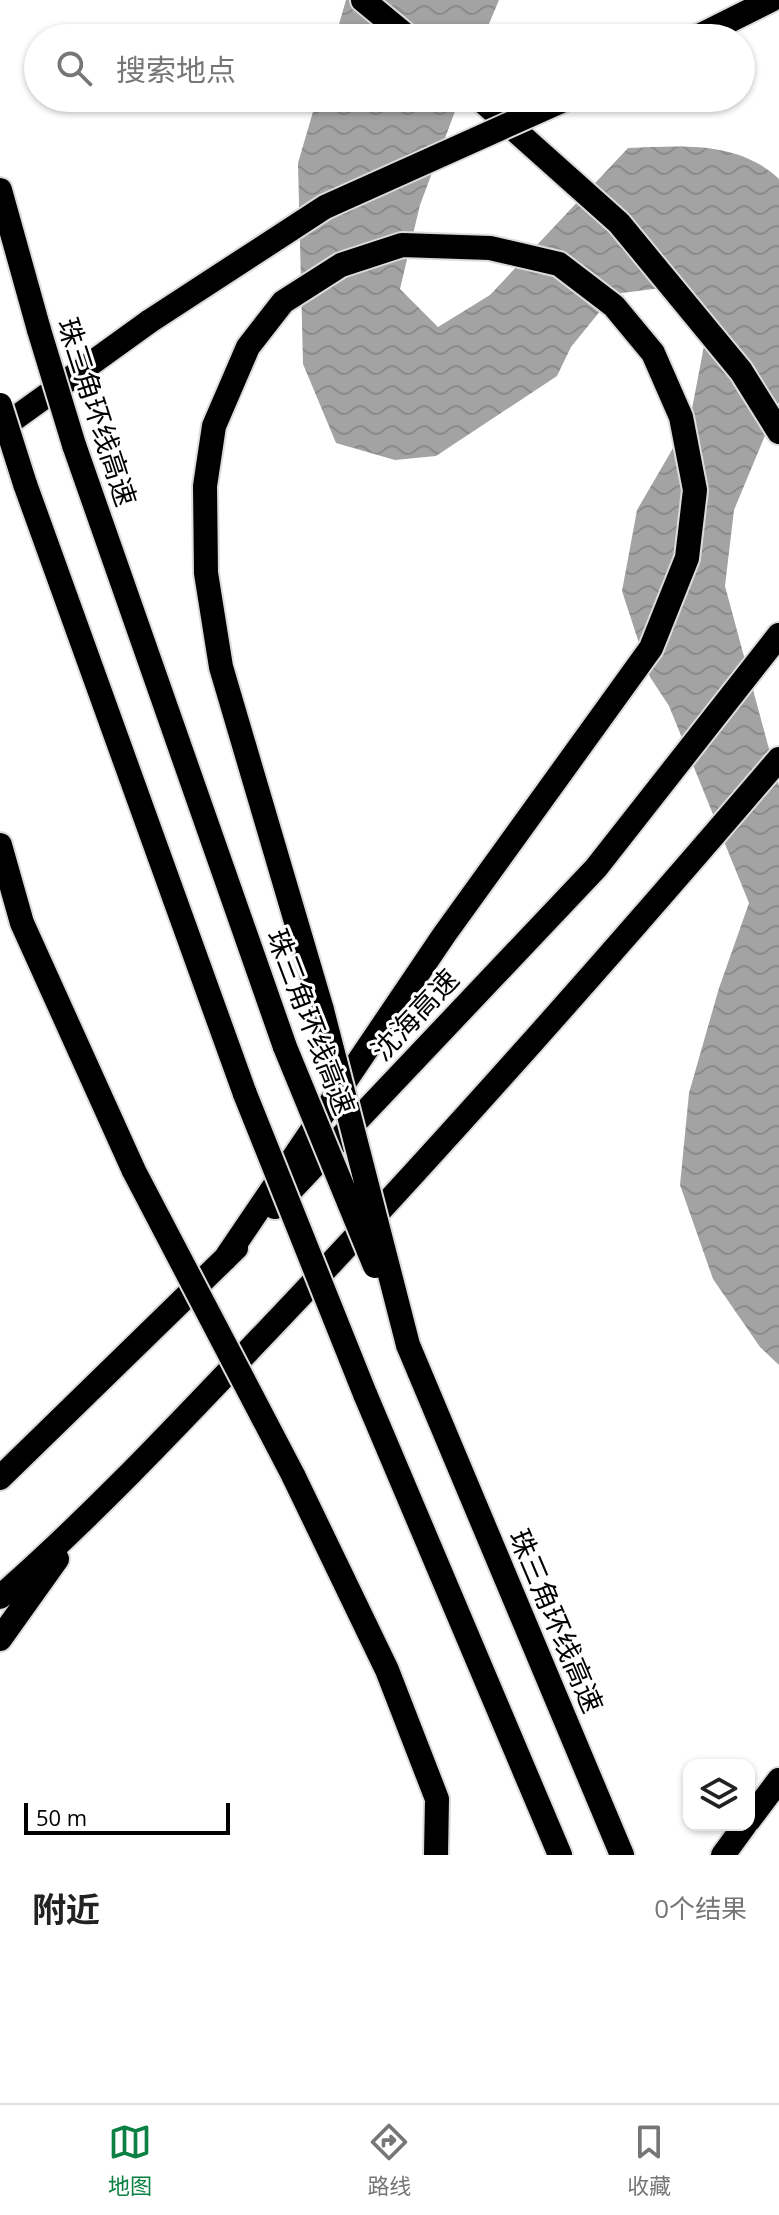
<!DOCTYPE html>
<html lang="zh">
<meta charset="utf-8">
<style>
body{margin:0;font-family:"Open Sans","Noto Sans SC",sans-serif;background:#f2f2f2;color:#222}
.controls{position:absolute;right:24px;bottom:24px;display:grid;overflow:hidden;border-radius:16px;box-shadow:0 2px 6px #0004}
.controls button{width:72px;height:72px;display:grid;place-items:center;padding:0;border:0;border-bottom:2px solid #e0e0e0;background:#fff;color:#222;font:40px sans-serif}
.scale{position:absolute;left:24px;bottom:20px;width:206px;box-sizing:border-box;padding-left:8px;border:4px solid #000;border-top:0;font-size:22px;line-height:28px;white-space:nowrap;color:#000;-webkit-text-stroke:6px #fff;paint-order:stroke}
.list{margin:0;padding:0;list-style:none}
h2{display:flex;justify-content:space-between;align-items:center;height:104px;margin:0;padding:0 32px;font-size:34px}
h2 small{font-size:26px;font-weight:400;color:#767676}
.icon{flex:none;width:44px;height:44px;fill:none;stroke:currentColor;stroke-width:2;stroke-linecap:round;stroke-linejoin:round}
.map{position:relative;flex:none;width:779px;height:1855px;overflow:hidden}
.search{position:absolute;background:#fff;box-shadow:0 2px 6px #0004;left:24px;right:24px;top:24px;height:88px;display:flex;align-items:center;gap:20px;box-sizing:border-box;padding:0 28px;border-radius:44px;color:#767676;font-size:30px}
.sheet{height:248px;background:#fff}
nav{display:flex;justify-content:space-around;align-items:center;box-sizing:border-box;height:112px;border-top:2px solid #e0e0e0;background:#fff;font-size:22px;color:#767676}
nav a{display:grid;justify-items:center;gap:4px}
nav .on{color:#0b8043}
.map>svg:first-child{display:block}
.water{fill:url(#water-waves)}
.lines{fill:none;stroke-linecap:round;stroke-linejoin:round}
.highway-casing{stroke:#dbdbdb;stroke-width:28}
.highway{stroke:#000;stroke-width:24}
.highway-bridge-casing{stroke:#dbdbdb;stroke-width:28;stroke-linecap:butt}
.highway-bridge{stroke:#000;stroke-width:24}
.labels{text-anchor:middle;stroke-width:6;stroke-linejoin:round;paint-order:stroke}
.street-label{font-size:28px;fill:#000;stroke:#fff}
</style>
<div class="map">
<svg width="779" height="1855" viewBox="0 0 779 1855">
<defs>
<pattern id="water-waves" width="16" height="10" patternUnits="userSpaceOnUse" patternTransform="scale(2)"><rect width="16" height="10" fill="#a3a3a3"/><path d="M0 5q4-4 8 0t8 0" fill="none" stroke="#8b8b8b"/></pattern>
</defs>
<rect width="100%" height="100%" fill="#fff"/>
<path class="water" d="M346,0h153l-16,38h-148z
M317,98h143l-40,107 -20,84 38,38 52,-32 138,-147c53,-2 110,-8 151,31v223l-45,108 -9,76 54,200v579l-19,-18 -47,-68 -33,-94 9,-92 30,-105 30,-85 -80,-197 -19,-29 -28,-86 15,-81 53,-91 19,-99 -32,-34 -63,8 -43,53 -14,29 -121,80 -41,4 -59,-17 -33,-79 -5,-201z"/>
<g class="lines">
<defs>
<path id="highway" d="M363,0l46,38
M695,38l76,-38
M479,98l140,125 122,148 38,61
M0,190l39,140
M0,429l150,-108
M74,445l211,602
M25,484l220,610
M0,845l22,78 112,248
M275,1207l321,-339 183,-233
M225,1259l219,-324 207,-287 36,-90 8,-68 -14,-73 -28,-64 -39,-47 -55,-42 -69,-16 -88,-3 -61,20 -58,37 -35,45 -34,79 -9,60 1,87 15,94 101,343
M408,1345l214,510
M365,1394l195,461
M293,1475l94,195 50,129 -1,56
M0,1478l236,-230
M0,1597c97,-85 182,-177 270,-269 176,-185 344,-376 509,-569
M0,1639l57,-80
M749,1820l30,-40
M723,1855l22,-30"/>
</defs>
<use href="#highway" class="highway-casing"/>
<use href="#highway" class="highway"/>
<defs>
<path id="highway-bridge" d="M150,321l175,-114 243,-109
M39,330l35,115
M0,405l25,79
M322,1010l86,335
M285,1047l90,219
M245,1094l120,300
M134,1171l159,304"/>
</defs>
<use href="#highway-bridge" class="highway-bridge-casing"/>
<use href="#highway-bridge" class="highway-bridge"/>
</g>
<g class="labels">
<g class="street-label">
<text transform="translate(97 412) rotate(72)" y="10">珠三角环线高速</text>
<text transform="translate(415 1015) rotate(-47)" y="10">沈海高速</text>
<text transform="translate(311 1022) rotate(69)" y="10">珠三角环线高速</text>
<text transform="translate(556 1621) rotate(67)" y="10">珠三角环线高速</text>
</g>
</g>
</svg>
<div class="controls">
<button><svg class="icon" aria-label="layers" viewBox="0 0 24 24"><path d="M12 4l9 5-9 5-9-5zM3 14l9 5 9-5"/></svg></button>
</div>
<div class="scale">50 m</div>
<div class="search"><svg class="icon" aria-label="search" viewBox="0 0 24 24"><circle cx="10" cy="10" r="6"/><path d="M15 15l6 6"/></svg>搜索地点</div>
</div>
<section class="sheet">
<h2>附近<small>0个结果</small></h2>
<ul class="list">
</ul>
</section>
<nav>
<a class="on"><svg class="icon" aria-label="map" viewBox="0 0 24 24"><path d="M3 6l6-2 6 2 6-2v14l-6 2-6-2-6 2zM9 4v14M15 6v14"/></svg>地图</a>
<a><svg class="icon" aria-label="directions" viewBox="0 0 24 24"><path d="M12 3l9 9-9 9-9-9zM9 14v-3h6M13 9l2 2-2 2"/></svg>路线</a>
<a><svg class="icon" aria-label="saved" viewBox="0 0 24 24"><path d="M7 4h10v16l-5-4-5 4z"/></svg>收藏</a>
</nav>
